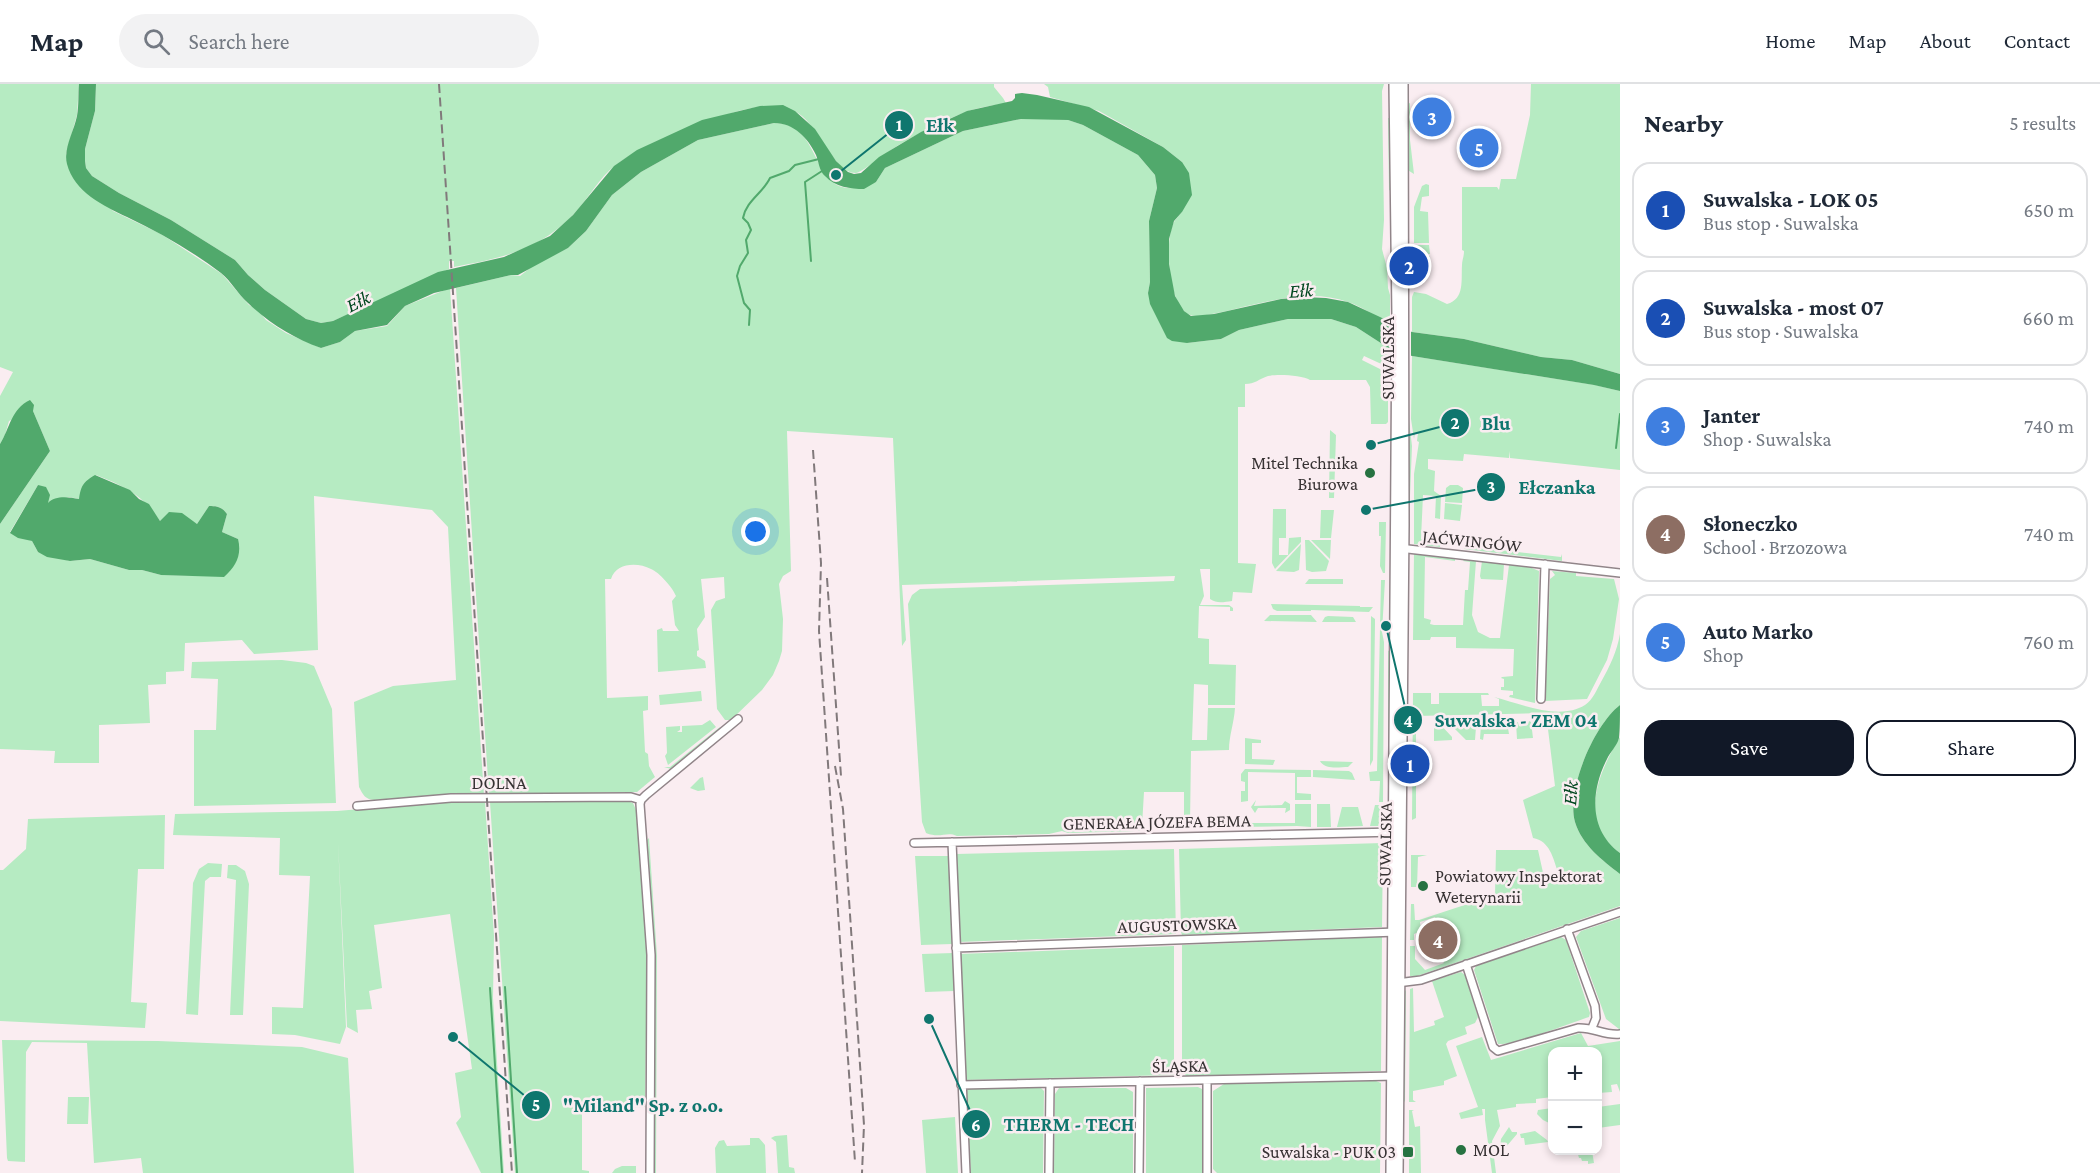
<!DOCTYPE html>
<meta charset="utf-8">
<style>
body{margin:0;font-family:"Crimson Pro",serif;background:#f2f2f3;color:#1f2937}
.controls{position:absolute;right:18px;bottom:18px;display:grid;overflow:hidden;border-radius:12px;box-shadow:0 3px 9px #0003}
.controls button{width:54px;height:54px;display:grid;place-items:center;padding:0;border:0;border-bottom:2px solid #e0e1e3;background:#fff;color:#1f2937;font:30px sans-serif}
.you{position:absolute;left:756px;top:448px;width:21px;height:21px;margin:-15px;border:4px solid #fff;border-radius:50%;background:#1a73e8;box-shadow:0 0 0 9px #1a73e833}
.badge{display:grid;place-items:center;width:39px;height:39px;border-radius:50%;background:#111827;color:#fff;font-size:20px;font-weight:700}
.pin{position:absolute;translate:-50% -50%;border:3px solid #fff;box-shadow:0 2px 6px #0006}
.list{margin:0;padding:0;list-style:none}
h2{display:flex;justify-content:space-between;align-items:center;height:78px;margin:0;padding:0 24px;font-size:26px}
h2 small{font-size:20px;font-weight:400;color:#747a83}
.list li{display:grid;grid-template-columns:39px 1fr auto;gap:18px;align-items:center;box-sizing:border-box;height:96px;margin:0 12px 12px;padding:0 12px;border:2px solid #e0e1e3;border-radius:18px}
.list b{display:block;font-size:22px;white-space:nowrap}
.list p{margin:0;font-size:20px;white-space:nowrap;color:#747a83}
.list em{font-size:20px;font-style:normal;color:#747a83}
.actions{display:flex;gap:12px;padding:18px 24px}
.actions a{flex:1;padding:14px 0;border:2px solid #111827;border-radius:18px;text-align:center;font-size:21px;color:#111827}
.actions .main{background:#111827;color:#fff}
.icon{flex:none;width:33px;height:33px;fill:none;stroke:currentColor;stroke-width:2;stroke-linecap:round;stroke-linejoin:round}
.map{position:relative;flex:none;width:1620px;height:1089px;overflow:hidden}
header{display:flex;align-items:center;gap:36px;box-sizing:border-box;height:84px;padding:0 30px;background:#fff;border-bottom:2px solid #e0e1e3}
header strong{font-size:28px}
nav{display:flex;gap:33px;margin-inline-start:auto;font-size:21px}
.search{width:420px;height:54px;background:#f2f2f3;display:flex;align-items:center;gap:15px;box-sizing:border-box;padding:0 21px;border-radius:33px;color:#747a83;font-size:22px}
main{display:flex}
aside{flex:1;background:#fff}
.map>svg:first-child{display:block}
.green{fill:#b6ebc2;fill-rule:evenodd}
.water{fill:#51a96c}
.pier{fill:#faedf1}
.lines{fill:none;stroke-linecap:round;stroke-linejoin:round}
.stream{stroke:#51a96c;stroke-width:2}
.street-casing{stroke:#918589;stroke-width:10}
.secondary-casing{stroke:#918589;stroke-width:12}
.street{stroke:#fff;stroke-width:7}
.secondary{stroke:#fff;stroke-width:9}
.rail{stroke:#81797b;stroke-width:2;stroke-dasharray:9 4.5;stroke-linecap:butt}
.poi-dot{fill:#267241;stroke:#faedf1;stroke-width:2}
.labels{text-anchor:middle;stroke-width:5;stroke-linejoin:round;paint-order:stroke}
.street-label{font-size:18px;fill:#373233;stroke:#faedf1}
.poi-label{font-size:18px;fill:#373233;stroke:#faedf1;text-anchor:end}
.water-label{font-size:20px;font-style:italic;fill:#00471f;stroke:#faedf1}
.leader{fill:none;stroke:#0f766e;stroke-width:2}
.callout-dot{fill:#0f766e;stroke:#faedf1;stroke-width:2}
.mark-label{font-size:18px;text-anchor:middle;font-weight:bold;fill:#fff}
.callout-label{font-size:20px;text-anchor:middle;font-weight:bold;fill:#0f766e;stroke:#faedf1;stroke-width:5;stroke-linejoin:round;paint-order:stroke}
</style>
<header>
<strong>Map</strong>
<div class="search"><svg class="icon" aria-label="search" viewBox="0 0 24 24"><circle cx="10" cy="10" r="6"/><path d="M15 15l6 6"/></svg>Search here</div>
<nav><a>Home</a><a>Map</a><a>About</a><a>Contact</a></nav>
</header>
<main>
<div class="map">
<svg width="1620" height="1089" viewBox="0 0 1620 1089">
<rect width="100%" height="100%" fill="#faedf1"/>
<path class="green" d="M0,0h79l-2,31 -11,39 47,57 48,23 61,40 27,31 8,4 9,11 20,13 35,15 19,-6 15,-11 32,-5 18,-20 45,-18 34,507h-49l-61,5c-9,-1 -11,-5 -15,-13l-5,-85 39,-16 63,-6 -8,-153 -16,-17 -118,-14 4,154 -64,4 -12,-14 -57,3 -1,28 -18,1v12l-18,1 2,38 -51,2v38h-45l1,-12 -55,-2v-225l50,-73 -17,-40 -24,10 -4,14 -5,9v-48l13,-24 -13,-5zM96,391c28,11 47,20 64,46l29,-1 8,4 12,-18c8,0 13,1 18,8l-5,18 16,7 -14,37 -63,-1 -19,-5h-13l-39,-11 -20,2 -32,-9 -6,-11 -22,-9 28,-47 10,19 21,-7 10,2z
M96,0h898v3l9,11 3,5c-13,3 -28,4 -40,9 -24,9 -47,21 -69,34 -8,5 -36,27 -41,27 -23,1 -39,-53 -62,-62 -19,-8 -44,-4 -62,2 -36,12 -86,29 -116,52 -18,13 -28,35 -44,51 -35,35 -71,42 -118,51v-6h-5v8l-116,52 -12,2 -15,-4 -41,-29 -17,-15 -13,-15 -64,-40 -52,-27 -27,-17 -6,-8 -1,-7v-12l10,-38z
M1044,0h340l-2,7 2,129 -2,29 5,19 1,20 2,7v28c-14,-6 -27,-16 -42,-21 -47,-17 -100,7 -147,14 -7,0 -12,0 -17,-5 -16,-16 -19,-68 -11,-87 2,-5 6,-8 9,-12v-50l-19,-15 -64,-36 -49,-14 -2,-10z
M1531,0h89v290l-48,-14 -31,-3 -77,-18 -52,-7v-35l2,-5 12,2 21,10c18,-5 14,-24 15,-39 0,-5 2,-8 2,-14l-2,-1v-63h35l2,3 2,-11h15l14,-64z
M1410,19v37l4,34 -8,-5 1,-65z
M1388,34h2l1,73 -2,-1z
M1021,35h35l12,1 15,5 55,30 17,20 2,13 -8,33 1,61 -2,11 39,50 34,-4 18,-9 49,-11h43l25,8 34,22v19l-26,-12 -2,4 28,14 -2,8v40l-2,2h-15l-1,-37 -4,-7h-56c-8,-5 -33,-6 -42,-4 -9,3 -13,8 -23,8v23h-7v156l18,1 -4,29 -19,-1 -1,9c-8,1 -15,3 -22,-2v-30h-10l4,27 -4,9h29l4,3v3h-3v-4l-31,-1 -1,32 11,1v25l27,1 -1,40h-27v-20l-14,-1 -2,56h15l1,-32h27c-1,15 -6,28 -6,42l-38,1 -1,74h-6v-33h-40l-2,34 -1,4 -5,1 -68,2 -6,-2 -13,3 -92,2c-11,-5 -16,3 -31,-3l-4,-11 -14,-218 4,-9 8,-6 254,-8 1,-5 -273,9 4,55 -4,6 -9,-208 -106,-7 4,140 -8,5 -4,8 4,35 -1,32 -3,10 -6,14 -11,15 -31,30h-6l-8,-11 -6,-99 5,-9 9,-3 -1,-21 -23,2 4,38 -8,12 2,21 -2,1v5l8,5 1,7 -48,4 -1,-42 5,-2 1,3h16l-4,-6 -3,-24 4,-5c-3,-8 -17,-24 -25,-27 -14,-7 -35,-6 -40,10h-6l2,119 41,-2v14l-5,1 2,41 3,2 1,12 6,11 -18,15h-3l-145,3 -33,-507 55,-13 9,1 15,-12 33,-16 18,-17 26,-36 29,-23 57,-32 76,-17c48,-1 36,68 79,65 7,0 16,-4 23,-6l9,-14 78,-37z
M1426,100l3,1v11l-7,1 -2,14 8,1 1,31h-15v-36l8,-21z
M1414,161h15l1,9h-16z
M1414,172h16v4l-3,1v7l-9,2 -1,15 -2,-1z
M1412,272l183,29 25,6v79l-110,-12v-7l-1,7 -45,-4 -1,7 -35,-2v10l7,2 -1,20 7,5 -1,23 -5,-1 1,-22 -13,-1 -2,44 19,1v7l-26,-3v-70l5,-32 -2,-1 1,-8h-3l-1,6 -3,-20z
M1409,337l3,25 -3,75h-1z
M1330,346l6,5 -2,63h-5z
M1450,401h8l5,3 -1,15 -17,-1 1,-14z
M1445,419l17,2 -2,16 -16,-2z
M1273,425h13v29h-7v17h9l1,-17 12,-1v5l-26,27 -3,-6z
M1321,426h13l-3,28h-11z
M1379,438h7l-1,51h-2l-3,-7 1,-30h-2z
M1305,456h4l20,21 -3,10 -14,1 -6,-2z
M1311,456h20l-1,19z
M1301,460l-2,26 -5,2 -18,-1z
M1465,460h8v3l88,10 1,-3v7l-98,-12z
M1414,469l41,6v2l-30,-4 -1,61 7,2 -1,4 4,1h29l2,-35h3l2,-28 -7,-1 2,-2 11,2 -4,54 6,17 12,6h10l9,-73 18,1 12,5 -4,132 -26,-6 1,-2h3v-4l-12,-1v-3h3v-8l-3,-1 1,-1 11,-1 1,-27 -58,-1v-11h-25l-1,3h-17z
M1482,477l22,3 -1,16 -22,-1 -1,-3z
M1552,487l24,2v3l38,3 5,20 -6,40 -6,21 -20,39 -42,2 5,-122 5,-4z
M1309,495h34v5h-38z
M1381,496h4l-3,52 2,10 -1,160h-4l1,-21h-10l-1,-9 8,-1z
M1271,520l89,2v1h13l-4,5 -58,-2v1h-34l-4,-2z
M1270,531h41l6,7 -53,-1z
M1328,532l25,1 3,5h-34l3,-5z
M1371,532l4,3v5l-2,136 -3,6z
M1620,550v71c-26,20 -54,85 -45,117 7,23 27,38 45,52v32l-203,70h-7v-30h5v13l10,11 19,-7 -7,-21 7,-3 -9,-22 -15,5 1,9 -7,3v6h-4l1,-36h3l1,16h4l76,-25 1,-45h42l6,27 14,-5c-5,-14 -8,-31 -25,-34l-10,-38 32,-14 -9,-73 -130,3v102l-4,2 1,-127h18v11h8v-11h49l1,2h-8l1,11h17v-7l-5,-2c28,7 65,24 91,8 8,-5 12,-16 16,-23 9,-16 16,-31 19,-48z
M1390,566l-1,153 -1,-1v-151z
M282,576l24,3 8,3 18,43 4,94 -142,3v-76h22l2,-51 -27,-1 1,-16z
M701,607l1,10 -42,4 -1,-10z
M710,636l6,7 -48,38 -3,-9 2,-3 -1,-26 14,-1v4l-3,2h5v-6l20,-1z
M1529,637l2,1 2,16 -16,1 -1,-16 2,-1 1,3 9,-1z
M1507,638l2,12h-25l-1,6 -3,-1 1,-15 5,-1v6h16l1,-6z
M1439,639l13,14v3l-18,1v-17z
M1474,639l2,4 -1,13h-9l-14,-14 3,-2z
M720,643l-1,4 -48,38 -7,-2h6z
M1620,653v116c-43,-30 -22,-80 0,-116z
M1245,654l16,2v3h-9v16l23,1 -2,5 -28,-1z
M1320,677l33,1 -5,5c-9,0 -23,3 -28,-6z
M1245,685l66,1v7h-14v16l14,1v6h-16v-27l-47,-1v29l-7,1v-11h4v-9l-4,-1v-7z
M1313,686l36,1 3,2 3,7 -42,-3z
M703,693l2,13 -7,1 -8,-3 10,-10z
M625,716l8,3 3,7 11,150 -2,147 -63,2v61l7,1v2h-74l-25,-371z
M1256,716l-2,6 28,-1 3,-4 5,3v6l-5,3 1,-5h-28l-3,5 -4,-6z
M443,718h42l9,134 -1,62 11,175h-23l-25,-50 5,-6 -6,-44 17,-4 -22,-155 -76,11 8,63 -13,3 3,18 -16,1 2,23 -11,-6 -9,-186 8,186 -6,17 -45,-9 -23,-1v-27l31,1 7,-132 -31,-1 1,-37 -107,-3 2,-21 162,-3z
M1295,720h16v23l-14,-1 -57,1 2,-9h3l7,5h43z
M1317,720h13l1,23h-14z
M1375,721h9v21h-14z
M1342,723h16l5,19 -26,1z
M165,731l-1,54h-26l-7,133 16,1 -2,25 -145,-7v-151h3l23,-21 2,-30z
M649,754l8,118 -1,217h-2l1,-217 -8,-116z
M1383,759l-1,84 -200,8 -1,-3 -2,-83z
M1174,765l2,85 -217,8 -3,-88z
M1411,771h16l-9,2 -1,30h-6z
M915,772h34l3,88 -31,1z
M208,779l14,1 -1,13h-11l-5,4 -7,134 -12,-1 7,-131 6,-14z
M228,781h8l9,6 4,13 -6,131h-13l6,-135 -9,-2z
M1620,834v111h-1l-13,-10 -30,-82 5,-6z
M1382,853l-1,134 -195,5 -4,-7v-124z
M1561,853l5,3 24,73 -1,4c-18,6 -77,29 -91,27l-24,-74 2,-4z
M1174,862v129l-210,5 -5,-126z
M953,869l1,38 -29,1 -3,-38z
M1461,888l4,3 13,42 -3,6 -10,4 2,7 -19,7 -2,3 11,32 -13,5v4l-31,6v9l3,2h-7l1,-113 3,-1 1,44 21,-7 -1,-4 10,-4 -12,-36z
M1406,906l-1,112 -2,-2 1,-107z
M1581,949l7,13 32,-5v51l-3,-8 -6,1 1,7 -14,1v-41h-46v45l-16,2v4l-20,1v3l-19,3 3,16 -8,15 4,32h-4l-7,-53v-11h-3l1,6 -22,4 -2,-6 19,-6 -22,-61 26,-9 9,23z
M2,956l156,1 144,6 46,11 6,115h-211l-2,-15 -47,5 -7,-120 -55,-1 -6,10 -1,110 -17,-1 -1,-3z
M1376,997l5,2 -1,90h-163l-4,-4v-78l11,-7z
M1040,1003l4,4 -1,82h-72l-5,-81 2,-3z
M1198,1003l4,2v84h-56v-85z
M1059,1004h67l7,4v81h-79l1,-79z
M68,1013h21l-1,27h-21z
M1620,1020v21l-22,3v-21z
M1552,1024v16h-1l-8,-4 -6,-6 1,-4z
M1409,1026h5l-2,1 3,16 5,-1 1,47h-12z
M955,1033l3,56h-32l-4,-53z
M1509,1043l3,5h5v2l-11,13 -6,1 1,-9z
M1535,1047l12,9 1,2 -23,3 -1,-7h-3l-1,-4z
M787,1051l2,32 5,1 1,5h-17l-2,-31 -5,-4 4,-2z
M750,1054h9l6,7 1,28h-50l-1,-25 4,-7 5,-1 3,6 23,-1z
M1577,1067h15l2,12 -6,1v-3h-6l-1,-3h-2z
M622,1082h14v7h-24l3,-4z"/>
<path class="water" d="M79,0h17l-1,27 -10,38v12l1,7 6,8 27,17 52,27 64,40 13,15 17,15 41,29 15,4 12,-2 105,-49 66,-15 46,-21 23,-21 41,-49 23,-16 65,-30 58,-14 23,-1 12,6 20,18 21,32 12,11 6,2 7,-1 18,-16 42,-25 46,-21 45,-10 3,-3v-4l7,-1 15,2 52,12 74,40 19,15 7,11 3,22 -10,17 -8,9 -5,18v25l6,32 9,15 7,5 23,-2 67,-15 22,-2 23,1 22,4 64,30 52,7 77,18 31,3 48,14v17l-26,-6 -182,-29 -22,-7 -34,-22 -25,-8h-43l-49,11 -18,9 -34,4 -15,-2 -5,-3 -17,-34 -2,-11 2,-11 -1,-61 8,-33 -2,-13 -17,-20 -55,-30 -15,-5 -47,-1 -58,12 -78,37 -9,14 -12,7c-13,0 -29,-2 -39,-13 -6,-5 -6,-14 -9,-21 -8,-17 -22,-32 -42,-32l-76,17 -57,32 -29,23 -26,36 -18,17 -50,27h-7l-77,18 -29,13 -18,19 -32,6 -15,11 -19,6c-28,-10 -52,-25 -73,-45 -10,-9 -17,-22 -27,-30 -29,-22 -62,-41 -94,-56 -23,-11 -53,-25 -60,-53 -4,-15 7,-33 10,-48 2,-11 1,-21 2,-32z
M30,316l4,5 -1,6 17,40 -50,73v-80c10,-16 11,-35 30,-44z
M95,391l35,15 9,9 10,5 11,17 9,-9 13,1 15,11 12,-18c8,0 13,1 18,8l-5,18 16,7c4,16 -2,27 -14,38l-63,-2 -19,-5h-13l-39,-11 -20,2 -23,-4 -9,-5 -6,-11 -14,-3 -8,-5 28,-48 8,2 4,8 -2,8c7,-8 21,-6 31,-4 2,-13 4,-17 16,-24z
M1620,621c0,10 0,25 -1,33 -2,8 -9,14 -12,21 -16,31 -19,71 13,94v21c-18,-14 -38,-29 -45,-52 -9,-32 19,-97 45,-117z"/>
<path class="pier" d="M1391,236l20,8v31l-20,-6z"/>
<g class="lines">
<path class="stream" d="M811,177l-6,-79 17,-11
M749,241l1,-15 -6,-7 -7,-27 3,-10 8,-13 -2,-13 5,-10 -3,-7 -5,-5c3,-17 20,-25 27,-40l19,-7 6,-6 24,-6
M1616,364l4,-34
M505,903l12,186
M490,904l12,185"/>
<defs>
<path id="street" d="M1399,464l221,25
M1541,615l4,-135
M357,722l94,-8 180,-1 10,3
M952,758l14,331
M914,759l482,-11
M1567,845l28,77 1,12 -4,10
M956,864l441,-16
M1466,880l27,83 5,4 80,-23c15,-1 27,8 42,6
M1397,899l24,-3 199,-68
M1207,997v92
M961,1001l435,-9
M650,1089l1,-218 -11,-151 1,-4 5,-5 92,-76
M1049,1089l1,-90
M1139,1089l1,-92"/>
<path id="secondary" d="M1391,1089l6,-856 -3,-233
M1398,1089l6,-648 -1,-441"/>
</defs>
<use href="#street" class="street-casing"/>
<use href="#secondary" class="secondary-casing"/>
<use href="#street" class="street"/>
<use href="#secondary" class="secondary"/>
<path class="rail" d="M439,0l73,1089
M813,366l8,113 -2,68 36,531
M827,494l14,198
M835,682l8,43 21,316 -2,48"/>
</g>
<g class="poi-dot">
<circle cx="1370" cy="389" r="6"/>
<circle cx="1423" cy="802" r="6"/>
<circle cx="1461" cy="1066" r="6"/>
<rect x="1402" y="1062" width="12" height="12" rx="3"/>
</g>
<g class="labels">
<g class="street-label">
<text transform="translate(1388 274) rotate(-90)" y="6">SUWALSKA</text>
<text transform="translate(1472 457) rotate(6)" y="6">JAĆWINGÓW</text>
<text x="499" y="705">DOLNA</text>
<text transform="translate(1157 738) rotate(-1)" y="6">GENERAŁA JÓZEFA BEMA</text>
<text transform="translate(1385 760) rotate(-89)" y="6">SUWALSKA</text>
<text transform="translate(1177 841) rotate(-2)" y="6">AUGUSTOWSKA</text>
<text transform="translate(1180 982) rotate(-1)" y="6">ŚLĄSKA</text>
</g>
<g class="poi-label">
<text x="1358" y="385">Mitel Technika<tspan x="1358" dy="21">Biurowa</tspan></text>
<text x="1435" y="798" text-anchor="start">Powiatowy Inspektorat<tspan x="1435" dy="21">Weterynarii</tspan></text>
<text x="1473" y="1072" text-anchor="start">MOL</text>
<text x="1396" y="1074">Suwalska - PUK 03</text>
</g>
<g class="water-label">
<text transform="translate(1301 206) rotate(-3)" y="7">Ełk</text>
<text transform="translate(358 217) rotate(-27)" y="7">Ełk</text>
<text transform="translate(1570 709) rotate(-85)" y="7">Ełk</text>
</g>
</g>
<path class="leader" d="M836 91L899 41M1371 361L1455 339M1366 426L1491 403M1386 542L1408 636M453 953L536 1021M929 935L976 1040"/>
<g class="callout-dot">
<circle cx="836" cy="91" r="6"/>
<circle cx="1371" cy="361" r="6"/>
<circle cx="1366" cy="426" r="6"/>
<circle cx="1386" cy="542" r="6"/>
<circle cx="453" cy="953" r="6"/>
<circle cx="929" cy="935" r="6"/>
<circle cx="899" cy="41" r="15"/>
<circle cx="1455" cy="339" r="15"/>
<circle cx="1491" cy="403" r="15"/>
<circle cx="1408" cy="636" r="15"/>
<circle cx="536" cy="1021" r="15"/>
<circle cx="976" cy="1040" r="15"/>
</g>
<g class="mark-label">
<text x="899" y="47">1</text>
<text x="1455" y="345">2</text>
<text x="1491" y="409">3</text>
<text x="1408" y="643">4</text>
<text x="536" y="1027">5</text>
<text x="976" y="1047">6</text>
</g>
<g class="callout-label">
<text x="940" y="48">Ełk</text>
<text x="1496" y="346">Blu</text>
<text x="1557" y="410">Ełczanka</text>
<text x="1516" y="643">Suwalska - ZEM 04</text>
<text x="643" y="1028">"Miland" Sp. z o.o.</text>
<text x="1069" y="1047">THERM - TECH</text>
</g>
</svg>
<div class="controls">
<button>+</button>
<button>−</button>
</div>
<div class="you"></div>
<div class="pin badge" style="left:1410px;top:680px;background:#1a4fb4">1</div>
<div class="pin badge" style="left:1409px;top:182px;background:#1a4fb4">2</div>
<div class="pin badge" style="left:1432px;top:33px;background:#3f7fe0">3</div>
<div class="pin badge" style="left:1438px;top:856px;background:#8d6e63">4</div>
<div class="pin badge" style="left:1479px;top:64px;background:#3f7fe0">5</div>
</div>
<aside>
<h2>Nearby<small>5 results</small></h2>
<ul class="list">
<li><span class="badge" style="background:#1a4fb4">1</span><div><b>Suwalska - LOK 05</b><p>Bus stop · Suwalska</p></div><em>650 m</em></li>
<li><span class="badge" style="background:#1a4fb4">2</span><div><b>Suwalska - most 07</b><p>Bus stop · Suwalska</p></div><em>660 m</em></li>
<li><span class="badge" style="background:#3f7fe0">3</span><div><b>Janter</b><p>Shop · Suwalska</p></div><em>740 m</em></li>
<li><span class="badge" style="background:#8d6e63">4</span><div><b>Słoneczko</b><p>School · Brzozowa</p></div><em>740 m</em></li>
<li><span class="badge" style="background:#3f7fe0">5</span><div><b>Auto Marko</b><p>Shop</p></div><em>760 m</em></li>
</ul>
<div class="actions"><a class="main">Save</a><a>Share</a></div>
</aside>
</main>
